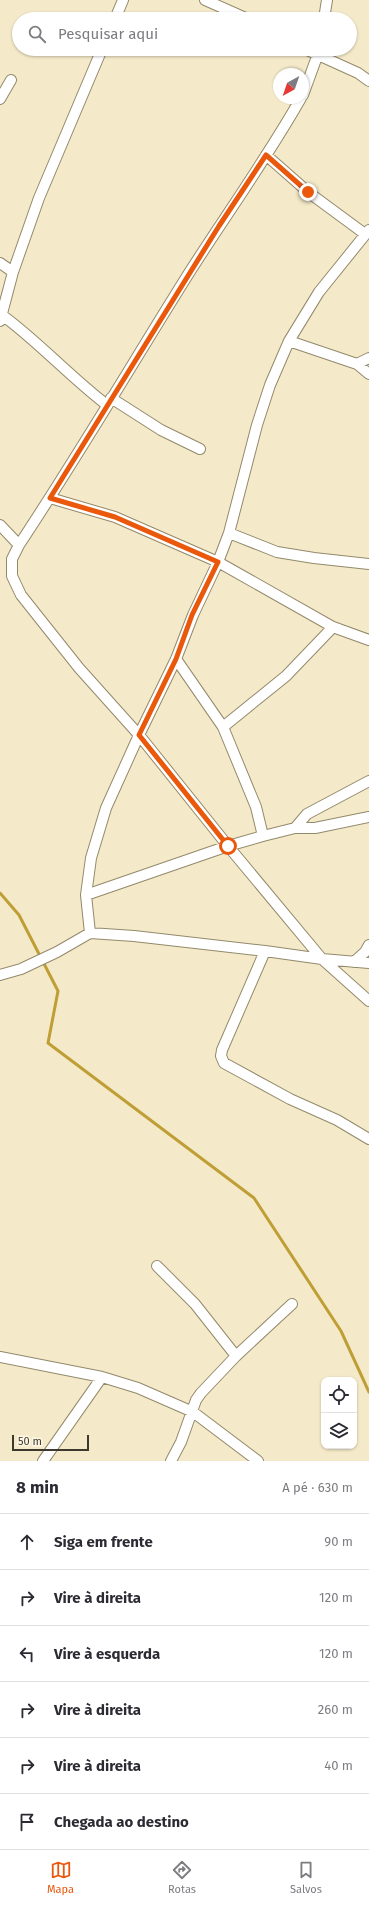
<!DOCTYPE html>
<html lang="pt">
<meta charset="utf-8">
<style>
body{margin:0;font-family:"Fira Sans",sans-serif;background:#f2f2f3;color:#2b2b33}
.controls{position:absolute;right:12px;bottom:12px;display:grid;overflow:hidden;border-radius:8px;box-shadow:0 1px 3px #0004}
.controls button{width:36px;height:36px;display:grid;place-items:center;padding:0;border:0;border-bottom:1px solid #e1e1e2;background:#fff;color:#2b2b33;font:20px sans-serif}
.compass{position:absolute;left:273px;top:68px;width:36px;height:36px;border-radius:50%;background:#fff;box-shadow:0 1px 3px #0004;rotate:220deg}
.scale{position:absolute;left:12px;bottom:10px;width:77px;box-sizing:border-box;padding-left:4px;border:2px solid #3d392c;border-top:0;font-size:11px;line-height:14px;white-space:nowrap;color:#3d392c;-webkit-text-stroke:3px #fdf7e4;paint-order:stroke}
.stop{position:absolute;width:12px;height:12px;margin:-9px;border:3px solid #ea580c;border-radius:50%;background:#fff}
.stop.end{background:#ea580c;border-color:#fff;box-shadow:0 1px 4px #0008}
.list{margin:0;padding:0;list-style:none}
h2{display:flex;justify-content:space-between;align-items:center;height:52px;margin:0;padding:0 16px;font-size:17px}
h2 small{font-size:13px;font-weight:400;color:#7c7c81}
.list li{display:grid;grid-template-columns:26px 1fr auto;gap:12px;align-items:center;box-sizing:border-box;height:56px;padding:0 16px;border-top:1px solid #e1e1e2}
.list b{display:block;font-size:15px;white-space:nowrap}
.list em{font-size:13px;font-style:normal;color:#7c7c81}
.icon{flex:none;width:22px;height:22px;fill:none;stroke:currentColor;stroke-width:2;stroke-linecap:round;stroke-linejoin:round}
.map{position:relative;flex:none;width:369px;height:1461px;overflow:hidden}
.search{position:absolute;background:#fff;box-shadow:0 1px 3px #0004;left:12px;right:12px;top:12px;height:44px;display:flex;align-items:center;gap:10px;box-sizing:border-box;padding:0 14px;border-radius:22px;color:#7c7c81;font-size:15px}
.sheet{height:388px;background:#fff}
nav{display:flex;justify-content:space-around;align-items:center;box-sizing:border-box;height:56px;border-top:1px solid #e1e1e2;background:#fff;font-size:11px;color:#7c7c81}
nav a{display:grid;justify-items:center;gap:2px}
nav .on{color:#ea580c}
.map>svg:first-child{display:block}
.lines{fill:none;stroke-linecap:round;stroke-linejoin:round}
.stream{stroke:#be9e35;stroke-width:3}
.street-casing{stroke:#93896b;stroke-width:12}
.street{stroke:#fff;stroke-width:10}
.route{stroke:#ea580c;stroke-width:5}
</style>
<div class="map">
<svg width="369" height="1461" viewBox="0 0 369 1461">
<rect width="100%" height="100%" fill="#f4eac9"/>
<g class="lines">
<path class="stream" d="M0,893l19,22 39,76 -10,52 206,155 87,133 28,61"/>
<defs>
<path id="street" d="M205,0l43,19
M115,19l8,-19
M324,19l3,-19
M305,49l53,24 11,8
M303,95l16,-44
M0,99l11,-19
M266,155l42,37 57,42
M0,263l13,9
M2,315c37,27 68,62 105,90
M0,321l13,-49 26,-74 63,-149
M289,341l68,23 12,10
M357,364l12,-6
M111,398l50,32 39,19
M50,498l65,19 103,45 115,65 36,13
M0,525l19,20 -7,14v17l9,19 58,73 60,67 89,111 94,113 47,42
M229,533l48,19 37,6 55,6
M19,545c59,-89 113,-181 170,-272 37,-58 78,-115 112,-175
M176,659l47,68 33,80 7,29
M223,727l63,-51 47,-49
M295,828l12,-14 62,-33
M86,895l5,-37 15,-50 33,-73 37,-76 17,-44 25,-53 11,-29 28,-108 13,-40 19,-44 30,-49 50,-62
M90,933l-4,-38 142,-49 35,-10 32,-8h20l54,-11
M265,951l-43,99 -1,6 3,7 66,36 47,21 32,19
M354,962l11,-10 4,-7
M0,975l21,-6 36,-17 33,-19 44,3 131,15 57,8 47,4
M157,1266l38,38 41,52
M0,1357l102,20 36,11 55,24 65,49
M43,1461l59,-84
M171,1461l10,-19 15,-42 5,-7 35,-37 56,-52"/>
</defs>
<use href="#street" class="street-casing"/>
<use href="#street" class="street"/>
</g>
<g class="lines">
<path class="route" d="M228,846l-89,-111 37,-76 16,-44 26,-53 -103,-45 -65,-19 169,-272 47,-71 42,37"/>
</g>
</svg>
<div class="controls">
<button><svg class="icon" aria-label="locate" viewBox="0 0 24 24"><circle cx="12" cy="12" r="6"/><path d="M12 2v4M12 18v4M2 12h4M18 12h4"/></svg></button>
<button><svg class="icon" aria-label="layers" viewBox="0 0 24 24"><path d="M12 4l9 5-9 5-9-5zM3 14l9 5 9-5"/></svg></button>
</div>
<svg class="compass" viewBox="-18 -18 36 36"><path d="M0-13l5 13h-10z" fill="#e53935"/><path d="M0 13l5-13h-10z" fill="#7c7c81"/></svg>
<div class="scale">50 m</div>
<div class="stop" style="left:228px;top:846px"></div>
<div class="stop end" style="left:308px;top:192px"></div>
<div class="search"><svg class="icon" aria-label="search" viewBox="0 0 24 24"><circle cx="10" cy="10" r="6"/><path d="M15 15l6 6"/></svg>Pesquisar aqui</div>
</div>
<section class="sheet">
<h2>8 min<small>A pé · 630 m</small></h2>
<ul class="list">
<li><svg class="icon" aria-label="ahead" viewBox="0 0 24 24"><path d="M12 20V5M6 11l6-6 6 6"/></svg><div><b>Siga em frente</b></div><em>90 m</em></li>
<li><svg class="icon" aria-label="right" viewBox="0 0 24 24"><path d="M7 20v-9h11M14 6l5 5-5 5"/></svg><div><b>Vire à direita</b></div><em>120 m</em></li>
<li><svg class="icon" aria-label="left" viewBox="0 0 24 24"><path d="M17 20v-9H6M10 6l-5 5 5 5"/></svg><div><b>Vire à esquerda</b></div><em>120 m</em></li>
<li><svg class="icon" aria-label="right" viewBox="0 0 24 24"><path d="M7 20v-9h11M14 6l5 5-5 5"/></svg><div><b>Vire à direita</b></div><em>260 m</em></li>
<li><svg class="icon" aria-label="right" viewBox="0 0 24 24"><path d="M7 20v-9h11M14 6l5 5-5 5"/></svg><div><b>Vire à direita</b></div><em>40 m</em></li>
<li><svg class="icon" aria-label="arrive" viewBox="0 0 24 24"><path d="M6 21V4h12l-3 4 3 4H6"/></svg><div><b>Chegada ao destino</b></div></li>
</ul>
</section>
<nav>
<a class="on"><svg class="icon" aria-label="map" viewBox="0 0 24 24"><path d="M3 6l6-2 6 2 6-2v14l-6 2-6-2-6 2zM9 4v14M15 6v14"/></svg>Mapa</a>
<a><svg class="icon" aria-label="directions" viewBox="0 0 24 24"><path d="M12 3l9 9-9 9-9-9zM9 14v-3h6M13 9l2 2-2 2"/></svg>Rotas</a>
<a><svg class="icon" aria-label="saved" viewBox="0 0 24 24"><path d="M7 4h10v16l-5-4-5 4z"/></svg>Salvos</a>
</nav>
